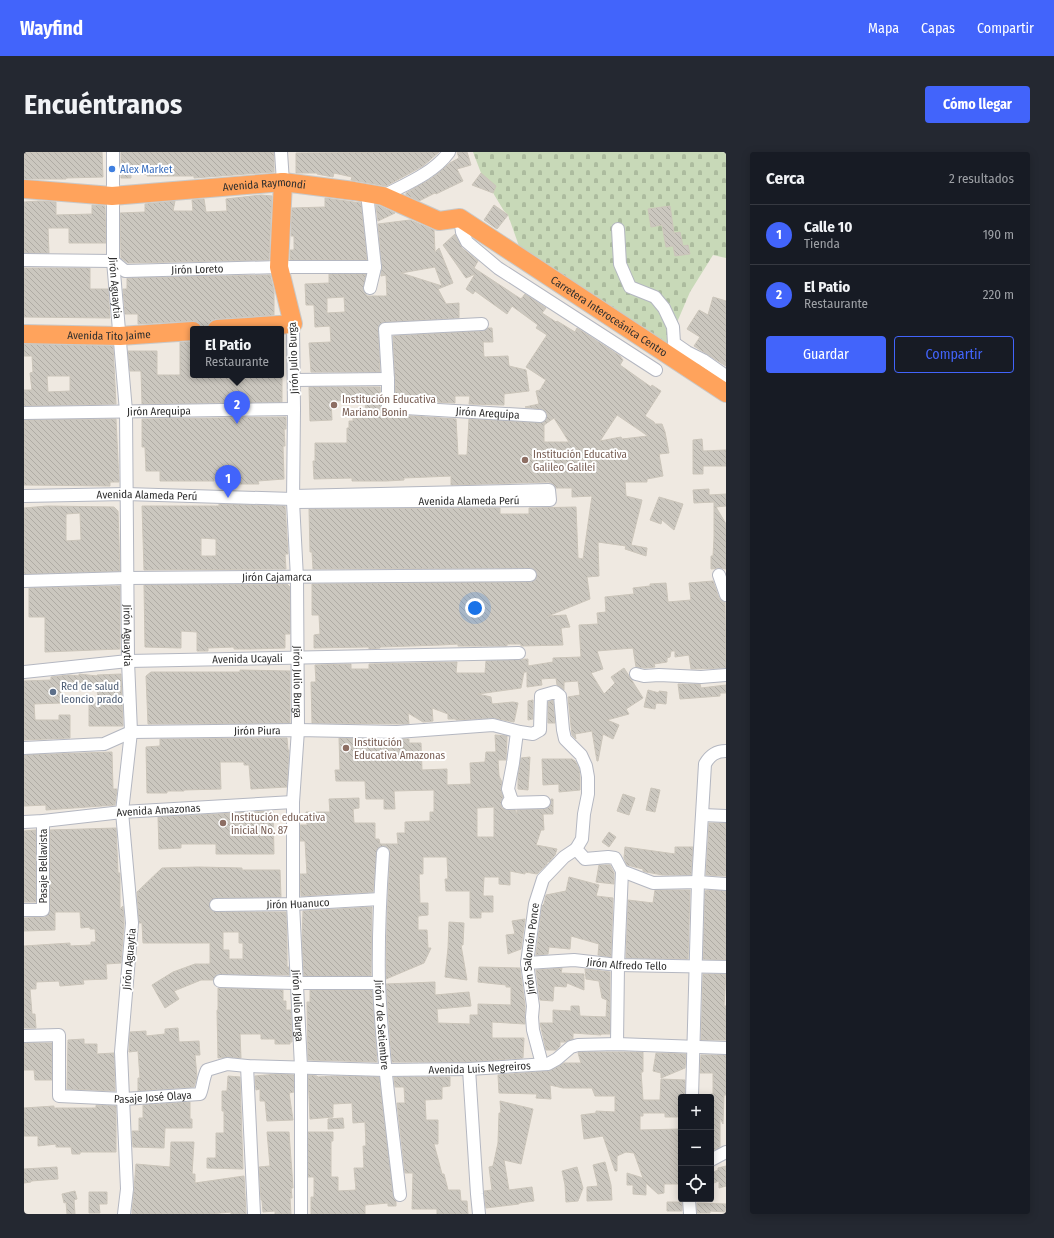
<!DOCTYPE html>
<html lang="es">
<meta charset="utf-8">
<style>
body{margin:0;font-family:"Fira Sans Condensed",sans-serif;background:#242831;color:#f1f3f6}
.controls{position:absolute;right:12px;bottom:12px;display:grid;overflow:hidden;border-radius:4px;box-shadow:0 2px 10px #0003}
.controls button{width:36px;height:36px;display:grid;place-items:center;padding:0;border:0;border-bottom:1px solid #363941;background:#171b24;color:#f1f3f6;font:20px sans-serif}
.you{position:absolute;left:451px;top:456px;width:14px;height:14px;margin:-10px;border:3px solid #fff;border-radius:50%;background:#1a73e8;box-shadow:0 0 0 6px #1a73e833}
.badge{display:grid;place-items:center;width:26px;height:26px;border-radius:50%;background:#4264fb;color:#fff;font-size:13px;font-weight:700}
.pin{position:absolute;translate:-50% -33px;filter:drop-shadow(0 1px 2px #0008)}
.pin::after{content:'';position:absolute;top:21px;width:14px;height:12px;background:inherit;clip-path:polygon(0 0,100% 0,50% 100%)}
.popup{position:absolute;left:166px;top:174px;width:94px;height:52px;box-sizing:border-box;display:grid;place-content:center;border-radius:4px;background:#171b24;filter:drop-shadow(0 1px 3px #0005);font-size:13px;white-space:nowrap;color:#9ea1a6}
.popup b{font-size:15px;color:#f1f3f6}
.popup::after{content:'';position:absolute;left:50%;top:100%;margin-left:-8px;border:8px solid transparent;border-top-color:#171b24}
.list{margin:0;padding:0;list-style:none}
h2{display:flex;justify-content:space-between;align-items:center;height:52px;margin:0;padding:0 16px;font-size:17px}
h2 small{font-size:13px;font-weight:400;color:#9ea1a6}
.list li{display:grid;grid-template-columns:26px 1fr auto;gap:12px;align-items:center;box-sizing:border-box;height:60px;padding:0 16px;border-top:1px solid #363941}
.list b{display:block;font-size:15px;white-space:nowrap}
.list p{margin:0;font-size:13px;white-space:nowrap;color:#9ea1a6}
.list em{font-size:13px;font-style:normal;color:#9ea1a6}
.actions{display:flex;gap:8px;padding:12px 16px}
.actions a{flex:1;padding:9px 0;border:1px solid #4264fb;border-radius:4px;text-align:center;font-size:14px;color:#4264fb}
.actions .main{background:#4264fb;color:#fff}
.icon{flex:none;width:22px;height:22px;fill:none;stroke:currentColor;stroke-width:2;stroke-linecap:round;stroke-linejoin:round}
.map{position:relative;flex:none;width:702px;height:1062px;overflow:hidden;border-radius:4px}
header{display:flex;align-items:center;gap:24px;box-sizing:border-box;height:56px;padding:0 20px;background:#4264fb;color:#fff}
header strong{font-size:19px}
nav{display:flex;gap:22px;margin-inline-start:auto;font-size:14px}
.intro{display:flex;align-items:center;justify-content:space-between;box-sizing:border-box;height:96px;padding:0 24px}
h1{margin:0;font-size:28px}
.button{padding:10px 18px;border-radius:4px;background:#4264fb;color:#fff;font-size:14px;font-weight:700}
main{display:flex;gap:24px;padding:0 24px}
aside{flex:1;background:#171b24;border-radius:4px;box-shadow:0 2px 10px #0003}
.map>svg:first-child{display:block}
.cemetery{fill:url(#cemetery-stones)}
.building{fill:url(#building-back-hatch);stroke:#cbc5ba;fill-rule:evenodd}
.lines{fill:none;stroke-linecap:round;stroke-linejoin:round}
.minor-casing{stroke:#b4b7c1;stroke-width:14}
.highway-casing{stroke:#c9c9c9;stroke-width:20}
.minor{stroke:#fff;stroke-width:12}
.highway{stroke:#ffa35c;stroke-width:18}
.shop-dot{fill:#3f7fe0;stroke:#fff;stroke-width:1.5}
.education-dot{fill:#8d6e63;stroke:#fff;stroke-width:1.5}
.service-dot{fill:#5c6f8a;stroke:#fff;stroke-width:1.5}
.labels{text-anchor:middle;stroke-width:4;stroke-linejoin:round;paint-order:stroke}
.shop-label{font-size:11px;fill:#366cbe;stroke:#fff;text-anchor:start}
.street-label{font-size:11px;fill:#2e2e2e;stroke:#fff}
.education-label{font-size:11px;fill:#785e54;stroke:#fff;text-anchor:start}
.service-label{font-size:11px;fill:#4e5e75;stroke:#fff;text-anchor:start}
</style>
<header>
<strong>Wayfind</strong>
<nav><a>Mapa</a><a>Capas</a><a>Compartir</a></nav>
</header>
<div class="intro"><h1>Encuéntranos</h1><a class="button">Cómo llegar</a></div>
<main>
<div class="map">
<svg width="702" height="1062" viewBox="0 0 702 1062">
<defs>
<pattern id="cemetery-stones" width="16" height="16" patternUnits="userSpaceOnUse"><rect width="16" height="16" fill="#c8d9b8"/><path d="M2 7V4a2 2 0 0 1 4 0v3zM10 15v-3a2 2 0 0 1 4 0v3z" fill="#acbb9e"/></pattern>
<pattern id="building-back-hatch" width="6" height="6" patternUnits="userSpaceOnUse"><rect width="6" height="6" fill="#cbc7bf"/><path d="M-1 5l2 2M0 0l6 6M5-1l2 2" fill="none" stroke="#afaba4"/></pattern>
</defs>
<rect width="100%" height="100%" fill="#efe9e1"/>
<path class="cemetery" d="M449,0h253v106l-13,-3 -23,37 -24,56 -146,-99 -12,-34 -4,-4 -23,-38z"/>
<path class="building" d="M0,0h78l1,25 -37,1v1h-42z
M97,0h153v20l-80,6v-2h-47v-2h-16v4h-10z
M415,0l-16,14 -37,20 -35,-6 1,-3 -18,-4 -1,4 -16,-3v-1h-21v-20z
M433,0h10l4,13 -14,4 6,12 -27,13 -1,-1 -16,8 -13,-6v-2l26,-15 18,-15 9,-5z
M457,21l15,13 -3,7 -21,-8z
M237,43l11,1 -3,64 -141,3 -7,-5 -1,-45 25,-1v-8l30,-3 -2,10h20l-1,-11 12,-1 2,13 21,-1 -1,-12z
M301,46l36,5 6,57h-77v-10h4v-14h-3l1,-28 33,-1z
M15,49l17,1v13l36,-1v-9l13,1 1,37h-37v-15h-21l1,25h-25v-51z
M352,53l4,1 15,7 -17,8z
M470,53l14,10 -11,14 -13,-9z
M646,54l4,27 6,-1 3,14 5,-1 2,9 -15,2 -2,-10 -7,1 -4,-22 -11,2 -3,-18z
M386,68l24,10 1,22 4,-4 14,35 -15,6 8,15 13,-1v15l-74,4 -4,1 -3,6 2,43h-69l-2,-29 22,-1 -1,-16 -15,1 -1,-22h-8l-1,-21 24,-1v-9h37l-3,16 4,6h20l-1,-21 -5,1 1,-10 -4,-42zM411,115l7,19 -41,-13zM320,145l1,15 -18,1v-15z
M431,82l7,14 16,13 -4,7 47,31 4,-5 21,14 -4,5 14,9 1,-1 18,11 2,-4 43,28 3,4 -3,5 31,22 1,-2 9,6 -16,25 9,6 1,2h7l3,8 4,21 -10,1 4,22 -16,3v3h-22l1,14 16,4 -11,45 16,3 -1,8 -21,-7 1,-3 -28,-4 1,34 -12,1 3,22 -42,17 18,-1 4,12 -9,1 2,17 -42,1v-2h-14v2h-49v-2l-17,1 -61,2v1l-11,1v-2h-3l-52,1v-13l6,-1 -1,-19h-7v-31l218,-2 6,-3 1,-4 -3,-6 -4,-1 -217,1 -1,-17h-2l-1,-43 191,-1v6h29v-6l47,-1 2,51 5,1 9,-63 -20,1v-9h-16l-3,-4 -4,-2 -98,3v-9l-47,2v2l-18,1h-34v-3l-38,1 -1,-18h2v-18h32v-15h2v-7h4v-3h13l-1,-18 -34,1 1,19 -22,1 -1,-34h71l1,20 3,7 72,5 2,36h9l2,-36 71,4 4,-1 2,-2 1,-7 -3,-3 -19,-3 14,-3 -3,-13 4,-1 6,-10 -20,-13 21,-32 -11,-7 2,-3 -26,-19 -5,8 -32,-23 -2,3 -7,-5 9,-15 -9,4 -23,-33zM593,263l31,21 -26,3 -1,-2 -21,4zM530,266l15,24h-25v-17z
M0,116h66v21h18l2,29 -86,-1z
M246,123l4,16v24l-58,4 -5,2 -4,6h-5l-4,-5 -6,-1 -54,3v-10h-13l-2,-25h4v-11z
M689,145l13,4v65l-32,-20 6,-9 -13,-8 12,-19 9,5z
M464,176h4l1,14h-10l1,15 24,-1 1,10 17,4 3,21 -25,3v11l-35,-1 1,-8h-15v7l-59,-3 -3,-64 89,-5z
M156,190h13v33h89v27l-140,2 -1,-33h-11l-2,-20h29v24h23z
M0,192l89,2 3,58 -92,2v-16h8l-2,-17 3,-1 -1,-16h-8zM23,224h23v15l-22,1z
M262,265v12h-2l1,17h-2l1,33 -26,2 1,3h-28v-6h-17v3h-54v-10h-14l-1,-24h-3v-28z
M92,267l3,63h-9v4l-86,-1v-65z
M678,287l1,12 23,-1v16h-23v8h-10v-34z
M685,337v6l17,-1v12l-10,1 10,17v45l-6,-1 -9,1v-13h2l1,-18v-36l-20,1 -1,-13z
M635,345l24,7 -9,26 -12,-10 -1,4 -11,-4z
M195,352l66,2 3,48h-3l1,15 -142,1 -2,-64h77zM177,386l15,1v17h-15z
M23,354l67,1 4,4 2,60 -96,3v-66zM56,361l1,27 -15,1v-27z
M689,429l6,17 6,4 1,66 -35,1 -2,-14 -14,2v-6h-4l-1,6 -3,1v4l-13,2 1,3 -10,1 -9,-1 -3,-19 -36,3 6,18 -12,4 13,21 11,-11 -4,-6 13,-9 19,30 -17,11 3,5 -22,6 12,5 -6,14 -10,-5 -5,27h-1l-5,-30 -17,3 1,5 -4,-4 -4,-38 12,-2 -2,-14 -14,1v8l-7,-5 -1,-7 -15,1 1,6 -15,2v-15h-3l-3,16 -43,6 13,3 1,7 21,-2 5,1 -4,19 -21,-4 -37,2v-1h-8v-5l-16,-6 1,13 -10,1 -15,-9 1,11 -97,-1 -1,-41h5l-1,-17 36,-1v5h18v-5l88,-2 -1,11h29l1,-12 42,-2v7l25,-4v-4l28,-1 -2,-32 19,-1 -1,-11 9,-1 -1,-15 29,-3 -1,-6 17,-2v-2l16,-1 2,19 23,-2 -2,-17z
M263,432l3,3v47h-5v14l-34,1h-17v-2l-26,1v3h-11v-19l-16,-1v17l-36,-1 -1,-62z
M96,434v63l-75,3v-35h-16v-29z
M216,518l50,1v52l-142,1 -2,-48 5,-4h89z
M55,522l18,2v-1l24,-1 2,52h-34v-24h9l-1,-17 -25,-3v8h-11v13l-27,1 1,16h24v-5h11v23l-46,2v-59l27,-1v-3l18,-2 10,1z
M654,532h22l1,4 25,-3v8h-6v3l-40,3z
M624,538l11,3v-2l8,1 -1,12 -10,-1 -1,6 -11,-2z
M509,548v19l-5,1v-19z
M529,548l2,23h-7v-21z
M471,583l12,1 -1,24h-8l1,16 3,6 -1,9 2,6 -2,6 1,5 6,2h7l2,4v-4l28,-1 5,-3 1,-7h2v15h-10l1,16h-3l-5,15 21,4 -2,6 -6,7h-2v2l-10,10 -12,-2v2l-15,-3v14l-11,-1v-7h-15l-1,19h10v16h-12v6h-11v-27h-24l-1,-12h3l-1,-22h-24v17h-4l1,29h8v12l-10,1v14h9l1,18h3l-7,15 -38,16 1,-61 3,-64v-5l-7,-3 -6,3 -4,43 -72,4 -1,-22h7l-2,-33h-5v-16h7l-1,-13h24l-1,-13 30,-1v10l-6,1 1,14h21v16h4l1,5h18l-1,-11h8v-11l25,-1v-9h4v-22l-40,1 1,18h-11v-10h-18l-1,-18h-29l-1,-11h5l-1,-32 70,1v4h12l1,27 25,-1v16l24,-1 -1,-21 15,-1 1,-10h10zM470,655v30h-17v-29z
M263,586l1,12h1l-2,37 -36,2 -2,-24h-5v-3h-24l1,27 -37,1v1h-17v2h-20l-1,-46 14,-1v-7z
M88,600l1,37h4l-2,16 -69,5v-5l-22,1v-51z
M506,605l-2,33 -10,-1v-13l3,-18z
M518,607h30l3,2 4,7 1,9v13l-21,2v-8l-16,1z
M627,636l9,2 -5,22 -9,-2z
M599,642l12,4 -6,17 -12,-4z
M249,659l1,43h-58v-10h-35v4l-22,1 -1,-32z
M685,671h17v53l-20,-1z
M92,676l2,45h2v36l3,-3 1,17 -3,40 -15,1 1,15 -24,1 1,4 -24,2 -1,-5 -23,1v7h-6l2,25h3l1,14h-12v-82l46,-3v3l21,-1v-3h5l-1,-13h-5v-2l-9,1 -1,-16h-25v18l-31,1v-13l22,-1 4,-7v-80z
M12,678v72h-12v-71z
M585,680l7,5 -7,10 -7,-5z
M601,695l50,7v-7h18l-2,28h-28l-17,-3 -3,-1v-2l-16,-4 -3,-7z
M575,713h11l4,8v11l-18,-2z
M174,715l44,1v2h38l1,27 -65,1 -6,3 -1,4 3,6 4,1h70l1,32v23h2v8l-72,-1 -4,6h-12l-27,11 5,8 -14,9 -13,-23 21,-13 22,-8h15v-21h-67l-1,-20h-3l-2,-31 25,-24zM199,780h16v11h4v16h-14v-9h-6z
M545,725l30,8 -3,11 17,2 -2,59 -13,-2 1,-11 -28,-8 -1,13 -21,-2 -1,7 -12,1 6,-49 2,-2 2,-9 20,-4z
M631,738h35l-2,69 -62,-1 2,-58 25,3z
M686,738l16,1v69l-23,-1 2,-68z
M348,755l-1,69h-67l-2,-34 1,-31z
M501,767l-4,30 -13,5 -2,-19 9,-1 -3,-13z
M425,770l15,1 -1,22h-2l6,35 -22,-3 3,-29z
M455,815l41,1 5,38v18l-33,-2v16h32l-1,20 -54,4h-77l-6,-78 49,-2v13l34,-3 2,14 -34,3 1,14 32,1v-9h8v-11l33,1v-18h-5v-2l-28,-3z
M538,816l-1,5 23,1v16l-17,-7 -1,4 -12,-1 -1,15 -13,-1 -4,-30z
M561,817l25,3v62h-9v1l-28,-2v6l-8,3h-5v4l-4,4h-10l-6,-27h13v-13l18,1v-5h8l1,10 26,1 1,-17 -5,-2 -3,-17 -13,-2z
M679,822h23l-2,32h2v34h-25z
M194,836l65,2v11h3v9h5l1,32h-2v2h-15v-5h-14v-5h-21l1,24 -14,-1 -9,1 -1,-48h1z
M286,838h62l5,72 -69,-2 -1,-58h3z
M154,876l1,14 20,-1 1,14h-5l2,22 -3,10 -56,4v-13h2l-2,-27 -9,1 1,-20 16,-1v5l19,-2v-5z
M60,887v5h13v10l17,-1 1,38 -48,-2 1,-49z
M0,891h28v37h-17l-1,-10h-10z
M555,900h64v20h-2l2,28h17l1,-21 24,1v17h-4v20h-16v-4h-22v3h-3v14l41,-1v31l-1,-1 -1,15h2v10h-17v9l-6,1 -12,-11v12l-13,-1v-9h-6v-12l16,5 -9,-25 -8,-1 -9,4v15h-2l-12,-35 -19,3 -3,-24 15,-2v-2l19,1v-16h-20l-3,-8h-29l-13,-3 1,14 -15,-1 1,-4 -38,-1 -1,-18 50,-4 16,-8h17l-3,-10z
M632,901l30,1 -1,14 -24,10v-5l-8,-2z
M677,903h25v40h-2l-1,29 -3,-6v29l-9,5v-58h2v-21h-13z
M253,922l17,1v17l-5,1 4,27 -26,1 -2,-20h-5v-12l-4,1 -1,-14z
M284,923l9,1 1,1 16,-1 45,1 14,119 3,5v5h-8v-3l-23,2v9h-54v-17h3v-20h-6v-45h25v9h-2v36h7v14l18,-1 -2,-22h10l-1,-22h3l-1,-24 -12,1 -1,-20 -19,1v13l-23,2z
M204,924l12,1 3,92 -36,-1v-10h9v-25h8v-22h-2v-20h5z
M370,925h56v9l-8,1v12l-17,1 1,19v1h12v24h-4l8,30h2l4,16h12l1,11h6l1,13h-31v-5h-25l1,-36h-8l-8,-70h8l-1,-16h-9z
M476,949l33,8 -12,55 -17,-4 5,30 23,-3 2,14 -15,2v1l-33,4 -2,-17 8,-1 -3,-23 4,-1 5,-23 1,-30h2z
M166,950v17h2v9h-27l-1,20 -31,-1 -1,-16h7v-13h4v-13z
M72,953l20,1v46h-36v2h-8l-1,-7h-15v-3l-18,2v-10h-14v-28l30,-2v2h42z
M319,966l1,10 -16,1v-10z
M243,980h22l4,56h-2l1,10h-2l1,16h-16v-3l-12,1 -1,-12h-1l-2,-33 11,-1z
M147,990h23l-2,32h3v9l49,-7 2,38h-15v-2l-21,2h-78l4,-50 34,3z
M581,1010l6,23 1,15 -25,1v-14l11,-1 -5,-21z
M702,1014v20l-7,2v-7l-8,3v-11l7,-3v-2z
M33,1015l1,12 -27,2v1l-7,1v-14z
M553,1015l6,21 -5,13 -12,1 -1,-17 -3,-14z
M51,1039l2,8 -3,1 1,14h-8l-1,-12 -2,1 -2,-9z
M65,1040h18v12h-8l1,9h-11z
M643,1050h15v9h-15z
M673,1051l29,1v8l-16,-1v2h-13z"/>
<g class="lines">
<defs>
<g id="minor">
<path id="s1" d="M89,0v109l13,150 2,250 3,71 -9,80 10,111 -11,129 6,137 -3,25"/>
<path d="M257,0l2,30"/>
<path d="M343,41l8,74 -5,21"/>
<path d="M359,44c23,-12 51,-23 66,-44"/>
<path d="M436,66l2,14 5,10 31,26 158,102"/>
<path d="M594,77l2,35 10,23 25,10 9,11 9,19 1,16 13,9 16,8 23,16"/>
<path id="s2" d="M0,108l89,1 12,10 154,-4h96"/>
<path id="s3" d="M269,172l1,85 -1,93 4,76 1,152 -5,72v102l8,163v147"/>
<path id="s4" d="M458,172l-97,5 3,50v28l152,9"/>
<path d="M270,228l94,-1"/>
<path id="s5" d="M0,261l270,-4"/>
<path id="s6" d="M0,344l102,-2 167,5"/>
<path id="s7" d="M269,350l257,-2 -1,-10 -256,6"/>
<path d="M695,423l7,20"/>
<path id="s8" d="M0,429l103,-3 403,-3"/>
<path id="s9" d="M0,520l104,-11 391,-8"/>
<path d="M612,522l8,2 15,-1 42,2 25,-2"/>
<path d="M493,580l-4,31 -5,26 3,9 -3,5 36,-1"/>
<path id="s10" d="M0,596l80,-4 27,-12 167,-2 99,2 96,-7 27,7 13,2 7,-4 1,-34 14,-4 5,4 3,34 2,9 16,16 5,11 2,11v17l-4,20 -2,25 -6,10 9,10 23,-2 7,1 7,13 31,12 45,-1 28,2"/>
<path d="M679,663l23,1"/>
<path id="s11" d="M0,670l19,-1 79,-9 171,-10"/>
<path id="s12" d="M359,701c-3,43 -5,87 -4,131 3,70 13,141 21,211"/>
<path id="s13" d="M192,753l77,-1 87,-5"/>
<path d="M0,758h19v-89"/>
<path id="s14" d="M503,811l47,-3 44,5 108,2"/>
<path d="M196,829l76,2h83"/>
<path id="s15" d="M0,884l35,-1v61l65,3 76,-5c3,-7 3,-16 7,-24l20,-6 20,2 138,4 84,-1 79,-5 9,-5 14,-12 7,-2 39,-1 109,4"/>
<path d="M593,892l1,-79 4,-94"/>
<path id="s16" d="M518,912l-9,-34 -1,-13 1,-11 -6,-43 8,-59 8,-25 21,-22 12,-8"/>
<path d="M223,914l7,148"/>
<path d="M445,917l8,125 2,20"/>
<path d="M668,945l6,-215 7,-118c5,-9 11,-13 21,-13"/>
<path d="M687,1008l15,-8"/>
<path d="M665,1047l1,15"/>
</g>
<g id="highway">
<path id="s17" d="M0,37l88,7 171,-14 71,9 29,5 56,25 21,-3 266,175"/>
<path d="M193,177l76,-5 -14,-57 4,-85"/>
<path id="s18" d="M0,182l96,2 73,-5"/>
</g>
</defs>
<use href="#minor" class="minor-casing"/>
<use href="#highway" class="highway-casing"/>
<use href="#minor" class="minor"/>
<use href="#highway" class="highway"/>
</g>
<circle class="shop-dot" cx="88" cy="17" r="4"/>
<g class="education-dot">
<circle cx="310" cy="253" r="4"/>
<circle cx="501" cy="308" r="4"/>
<circle cx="322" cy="596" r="4"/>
<circle cx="199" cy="671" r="4"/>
</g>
<circle class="service-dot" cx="29" cy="540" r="4"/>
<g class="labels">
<g class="shop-label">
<text x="96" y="21">Alex Market</text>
</g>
<g class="street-label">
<text dy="4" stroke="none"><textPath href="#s17" startOffset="241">Avenida Raymondi</textPath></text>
<text dy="4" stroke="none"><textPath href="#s2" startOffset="177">Jirón Loreto</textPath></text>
<text dy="4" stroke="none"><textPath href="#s1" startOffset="136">Jirón Aguaytia</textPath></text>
<text dy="4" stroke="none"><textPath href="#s17" startOffset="622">Carretera Interoceánica Centro</textPath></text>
<text dy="4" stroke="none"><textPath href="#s18" startOffset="85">Avenida Tito Jaime</textPath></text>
<text transform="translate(269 206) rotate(-92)" y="4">Jirón Julio Burga</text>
<text dy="4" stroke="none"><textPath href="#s5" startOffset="135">Jirón Arequipa</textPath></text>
<text dy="4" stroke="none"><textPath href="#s4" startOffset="275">Jirón Arequipa</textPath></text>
<text dy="4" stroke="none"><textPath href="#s6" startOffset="123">Avenida Alameda Perú</textPath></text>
<text dy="4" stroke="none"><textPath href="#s7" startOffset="176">Avenida Alameda Perú</textPath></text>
<text dy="4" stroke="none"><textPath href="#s8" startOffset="253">Jirón Cajamarca</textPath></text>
<text dy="4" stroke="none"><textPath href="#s1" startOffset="484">Jirón Aguaytia</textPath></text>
<text dy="4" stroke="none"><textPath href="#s9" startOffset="224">Avenida Ucayali</textPath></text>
<text dy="4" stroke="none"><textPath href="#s3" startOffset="358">Jirón Julio Burga</textPath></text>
<text dy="4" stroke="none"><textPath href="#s10" startOffset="236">Jirón Piura</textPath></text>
<text dy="4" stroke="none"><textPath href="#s11" startOffset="135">Avenida Amazonas</textPath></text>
<text transform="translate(19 714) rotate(-90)" y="4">Pasaje Bellavista</text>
<text dy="4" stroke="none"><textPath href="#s13" startOffset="82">Jirón Huanuco</textPath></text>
<text dy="4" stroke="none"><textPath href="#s16" startOffset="117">Jirón Salomón Ponce</textPath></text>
<text transform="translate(105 807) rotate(-85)" y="4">Jirón Aguaytia</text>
<text dy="4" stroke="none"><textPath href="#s14" startOffset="100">Jirón Alfredo Tello</textPath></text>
<text dy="4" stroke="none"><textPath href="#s3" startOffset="682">Jirón Julio Burga</textPath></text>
<text dy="4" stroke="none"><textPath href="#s12" startOffset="172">Jirón 7 de Setiembre</textPath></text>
<text dy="4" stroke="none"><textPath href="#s15" startOffset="536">Avenida Luis Negreiros</textPath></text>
<text dy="4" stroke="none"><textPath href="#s15" startOffset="190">Pasaje José Olaya</textPath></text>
</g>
<g class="education-label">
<text x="318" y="251">Institución Educativa<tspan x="318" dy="13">Mariano Bonin</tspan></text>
<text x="509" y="306">Institución Educativa<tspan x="509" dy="13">Galileo Galilei</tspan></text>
<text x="330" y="594">Institución<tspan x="330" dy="13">Educativa Amazonas</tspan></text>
<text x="207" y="669">Institución educativa<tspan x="207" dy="13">inicial No. 87</tspan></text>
</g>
<g class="service-label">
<text x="37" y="538">Red de salud<tspan x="37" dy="13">leoncio prado</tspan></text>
</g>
</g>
</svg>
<div class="controls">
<button>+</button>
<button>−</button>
<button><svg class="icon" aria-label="locate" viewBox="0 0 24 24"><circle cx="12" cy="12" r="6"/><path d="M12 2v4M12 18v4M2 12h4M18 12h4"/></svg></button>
</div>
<div class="you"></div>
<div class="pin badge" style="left:204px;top:346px">1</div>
<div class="pin badge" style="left:213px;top:272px">2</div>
<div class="popup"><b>El Patio</b>Restaurante</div>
</div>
<aside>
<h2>Cerca<small>2 resultados</small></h2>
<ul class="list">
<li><span class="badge">1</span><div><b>Calle 10</b><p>Tienda</p></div><em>190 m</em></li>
<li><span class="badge">2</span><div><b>El Patio</b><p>Restaurante</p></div><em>220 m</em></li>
</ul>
<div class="actions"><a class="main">Guardar</a><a>Compartir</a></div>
</aside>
</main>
